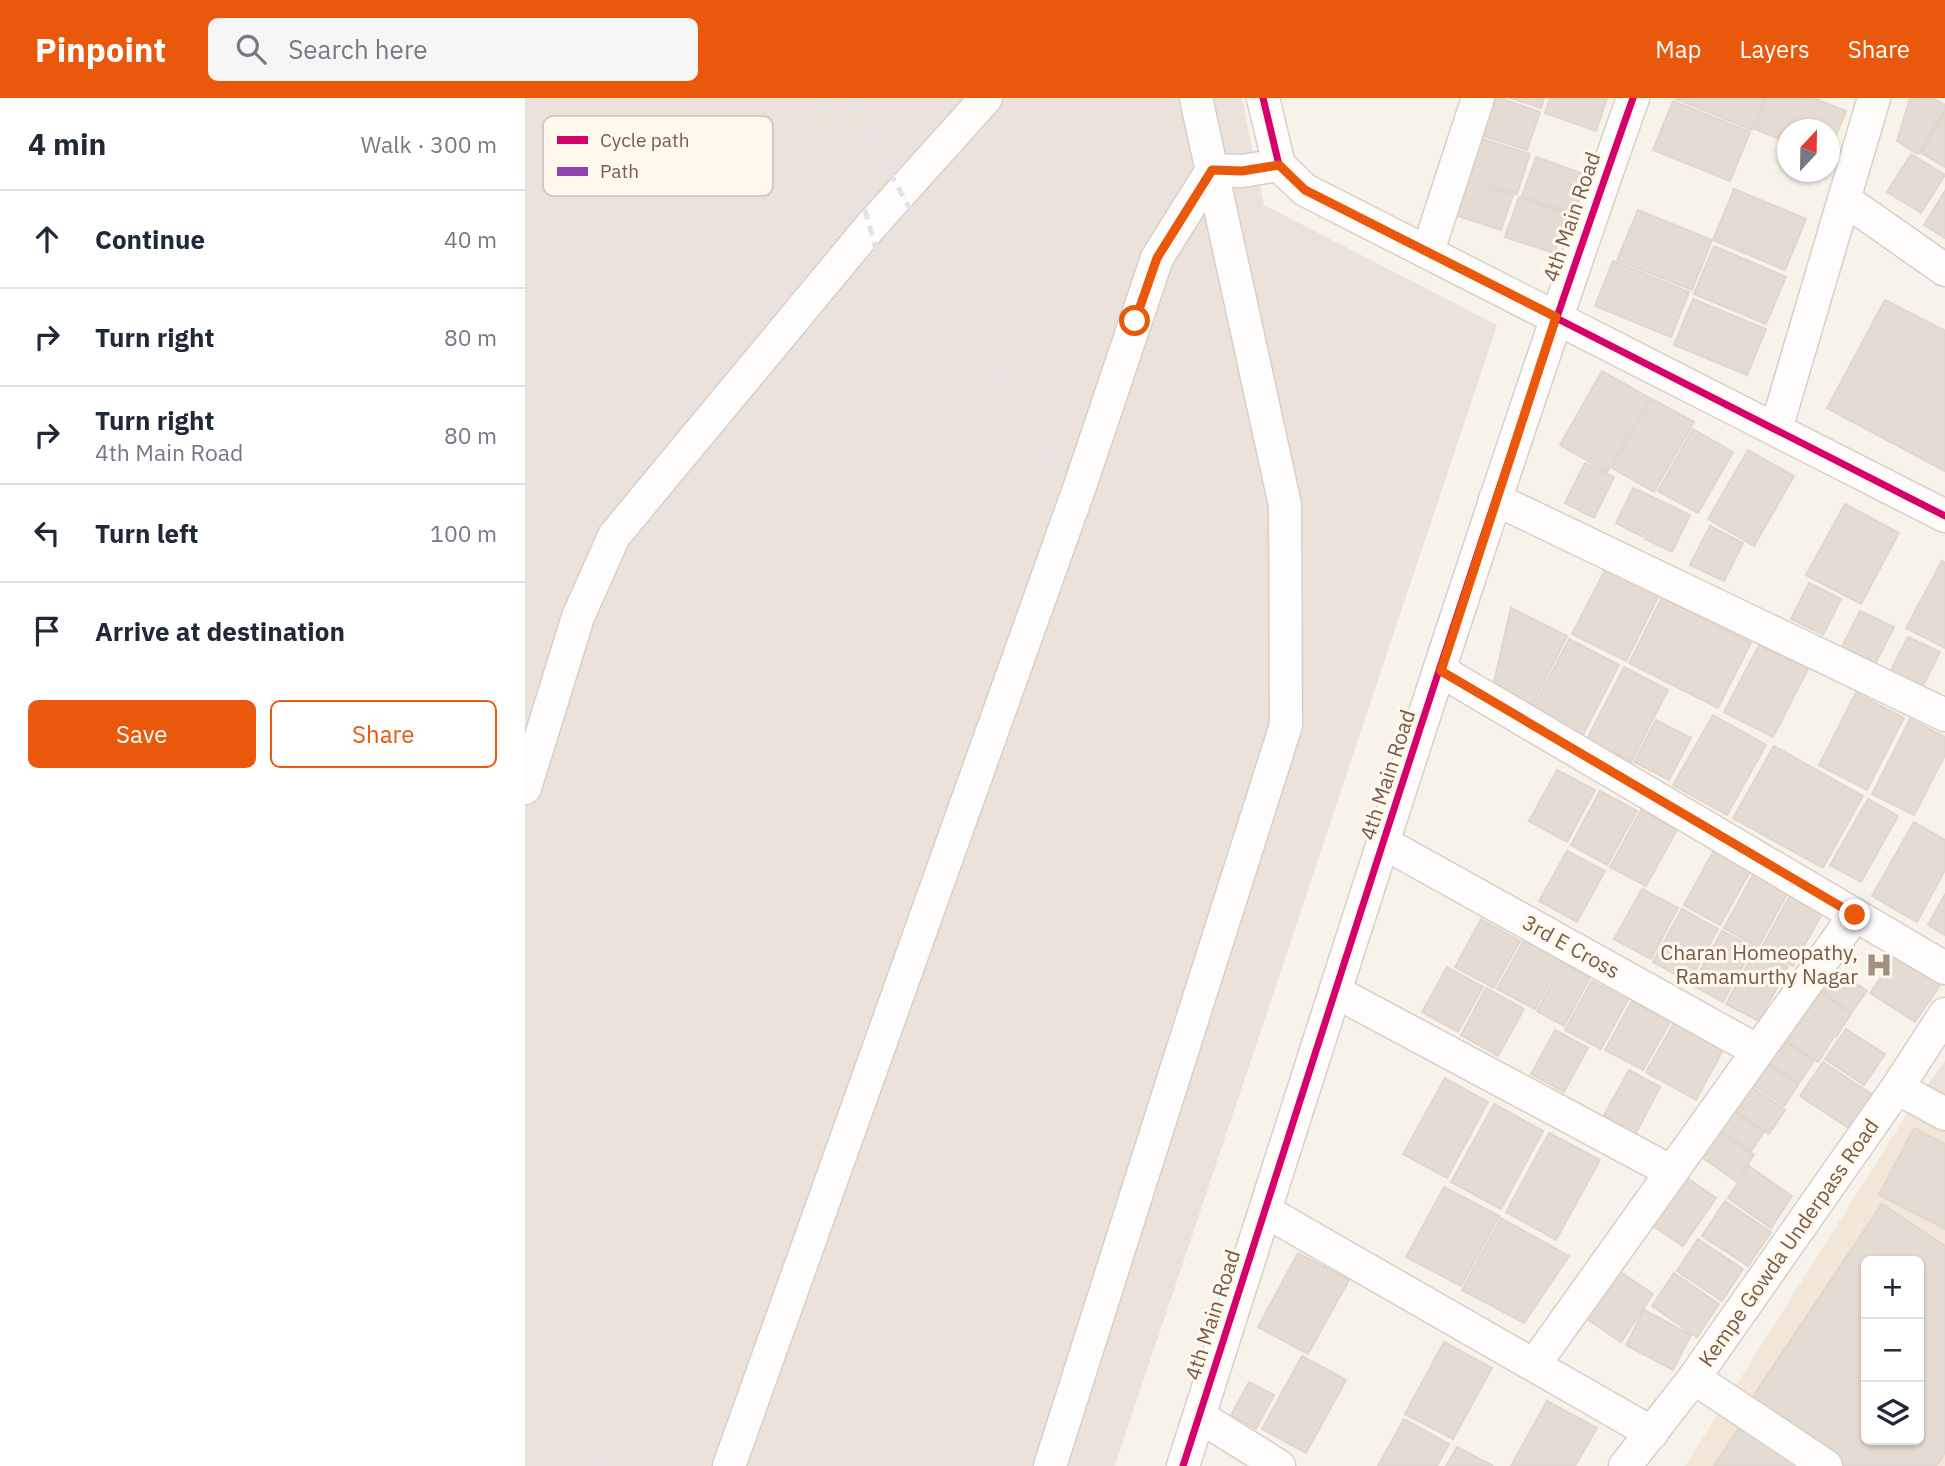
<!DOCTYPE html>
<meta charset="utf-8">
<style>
body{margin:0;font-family:"IBM Plex Sans",sans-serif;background:#f6f6f7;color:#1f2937}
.controls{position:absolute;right:21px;bottom:21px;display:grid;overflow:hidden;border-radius:10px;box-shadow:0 2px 5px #0004}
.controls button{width:63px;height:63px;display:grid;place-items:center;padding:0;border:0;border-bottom:2px solid #e0e1e3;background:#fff;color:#1f2937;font:35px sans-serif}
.compass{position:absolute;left:1252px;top:21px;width:63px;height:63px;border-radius:50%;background:#fff;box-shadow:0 2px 5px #0004;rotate:22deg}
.stop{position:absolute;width:21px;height:21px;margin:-16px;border:5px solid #ea580c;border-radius:50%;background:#fff}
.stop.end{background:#ea580c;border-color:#fff;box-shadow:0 2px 7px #0008}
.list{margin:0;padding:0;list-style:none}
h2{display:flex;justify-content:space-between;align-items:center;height:91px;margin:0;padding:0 28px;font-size:30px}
h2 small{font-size:23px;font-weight:400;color:#747a83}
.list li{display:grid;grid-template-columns:46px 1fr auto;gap:21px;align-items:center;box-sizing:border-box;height:98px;padding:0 28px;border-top:2px solid #e0e1e3}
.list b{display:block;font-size:26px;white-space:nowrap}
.list p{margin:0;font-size:23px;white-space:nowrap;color:#747a83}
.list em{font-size:23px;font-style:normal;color:#747a83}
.actions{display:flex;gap:14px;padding:21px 28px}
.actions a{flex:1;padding:16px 0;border:2px solid #ea580c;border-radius:10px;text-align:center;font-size:24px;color:#ea580c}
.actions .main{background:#ea580c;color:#fff}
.icon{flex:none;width:38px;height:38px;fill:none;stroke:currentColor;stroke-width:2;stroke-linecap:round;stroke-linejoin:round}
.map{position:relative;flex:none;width:1420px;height:1368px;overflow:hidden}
header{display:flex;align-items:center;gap:42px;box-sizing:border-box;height:98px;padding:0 35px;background:#ea580c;color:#fff}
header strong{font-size:33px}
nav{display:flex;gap:38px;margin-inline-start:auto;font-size:24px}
.search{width:490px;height:63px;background:#f6f6f7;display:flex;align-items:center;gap:18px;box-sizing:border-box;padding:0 24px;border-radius:10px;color:#747a83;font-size:26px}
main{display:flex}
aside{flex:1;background:#fff}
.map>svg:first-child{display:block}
.residential{fill:#f1e6d8;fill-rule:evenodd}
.industrial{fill:#ebe3db}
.building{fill:#e4dbd2;stroke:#e0d6cd;stroke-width:2;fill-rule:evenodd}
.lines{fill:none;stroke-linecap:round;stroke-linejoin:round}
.minor-casing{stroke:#d6d0c9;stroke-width:35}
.minor{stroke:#fefdfc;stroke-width:32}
.rail{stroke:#e5e2e5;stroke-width:5;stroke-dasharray:10 7;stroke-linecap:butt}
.quiet{stroke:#8e44ad;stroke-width:5;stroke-dasharray:10 5;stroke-linecap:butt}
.cycleway-casing{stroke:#fff8ed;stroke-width:11}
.cycleway{stroke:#d6006c;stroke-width:7}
.route{stroke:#ea580c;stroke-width:9}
.labels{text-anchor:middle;stroke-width:6;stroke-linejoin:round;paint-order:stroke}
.street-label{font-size:21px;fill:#785b49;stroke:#fff8ed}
.poi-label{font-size:21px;fill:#785b49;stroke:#fff8ed;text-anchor:end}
.key{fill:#fff8ed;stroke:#d6c9bc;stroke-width:2}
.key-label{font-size:19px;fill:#785b49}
</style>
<header>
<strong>Pinpoint</strong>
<div class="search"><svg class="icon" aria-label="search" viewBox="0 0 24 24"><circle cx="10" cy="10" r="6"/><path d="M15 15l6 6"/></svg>Search here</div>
<nav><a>Map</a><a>Layers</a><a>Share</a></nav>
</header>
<main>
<aside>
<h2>4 min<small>Walk · 300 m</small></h2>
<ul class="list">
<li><svg class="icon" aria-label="ahead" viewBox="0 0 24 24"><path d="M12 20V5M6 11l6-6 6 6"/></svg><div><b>Continue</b></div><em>40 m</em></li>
<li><svg class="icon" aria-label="right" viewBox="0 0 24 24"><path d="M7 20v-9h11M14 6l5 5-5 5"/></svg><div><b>Turn right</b></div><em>80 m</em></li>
<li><svg class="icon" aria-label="right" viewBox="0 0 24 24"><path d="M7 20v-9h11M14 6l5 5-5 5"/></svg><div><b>Turn right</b><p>4th Main Road</p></div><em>80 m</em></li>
<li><svg class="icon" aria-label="left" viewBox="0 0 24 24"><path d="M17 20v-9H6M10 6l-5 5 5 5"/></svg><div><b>Turn left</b></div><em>100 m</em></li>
<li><svg class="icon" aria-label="arrive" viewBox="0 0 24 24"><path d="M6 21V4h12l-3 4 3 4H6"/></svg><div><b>Arrive at destination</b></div></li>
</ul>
<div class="actions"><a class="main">Save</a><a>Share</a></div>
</aside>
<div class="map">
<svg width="1420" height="1368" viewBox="0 0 1420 1368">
<rect width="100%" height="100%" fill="#f7f3eb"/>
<path class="residential" d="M1384,1013l36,19v336h-260zM1341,1163h53v179h-53z"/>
<path class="industrial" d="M0,0h717l22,107 233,120 -382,1141h-590z
M1420,963v69l-36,-19z"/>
<path class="building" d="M964,0h11l40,14 -13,38 -50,-16z
M985,0h34l-3,10z
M1025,0h57l-11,33 -51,-18z
M1149,0h91l-13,32z
M1242,0h46l33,13 -17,41v-22h-42v12l-32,-13z
M1385,0h23l12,7v4l-27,45 -21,-13z
M1148,3l77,31 -20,49 -77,-31z
M1420,14v55l-24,-14z
M951,39l54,17 -13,40 -54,-18z
M1386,56l34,21 -24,38 -34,-21z
M1011,59l51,18 -14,39 -51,-18z
M935,80l53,17 -12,35 -52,-17z
M1209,91l72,30 -21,51 -72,-30z
M1420,93v47l-21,-13z
M994,99l49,17 -14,39 -49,-16z
M1113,112l74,30 -20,50 -75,-30z
M1189,148l72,31 -20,47 -72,-30z
M1088,163l76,31 -18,45 -76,-31z
M1168,201l73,30 -19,46 -73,-30z
M1360,202l60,31v140l-118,-63z
M1077,273l48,27 -43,74 -47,-27z
M1127,301l42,23 -40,70 -42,-24z
M1168,331l40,23 -35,61 -40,-22z
M1223,352l46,26 -40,70 -46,-27z
M1060,365l29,14 -20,41 -29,-15z
M1108,390l28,13 -18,36 -27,-14z
M1138,404l27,13 -18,37 -27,-13z
M1320,406l54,29 -38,71 -55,-29z
M1185,428l33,17 -19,38 -34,-16z
M1417,463l3,2v85l-39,-20z
M1081,470l53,27 -33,66 -54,-27z
M1284,485l32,16 -18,36 -32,-16z
M1137,499l89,46 -33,65 -89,-45z
M986,510l56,28 -35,70 -39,-20z
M1335,513l34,16 -20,39 -33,-17z
M1383,539l32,15 -18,36 -32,-16z
M1044,541l50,26 -37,72 -50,-26z
M1234,547l49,24 -35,68 -49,-25z
M1099,569l44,23 -37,72 -44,-23z
M1331,595l48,25 -37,72 -48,-25z
M1188,617l53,30 -39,70 -54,-30z
M1385,621l35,18v18l-31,60 -42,-21z
M1131,622l35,18 -22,42 -35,-18z
M1249,648l89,50 -40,72 -90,-50z
M1032,672l38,20 -28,52 -38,-21z
M1075,693l37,20 -30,54 -36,-20z
M1343,701l30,17 -37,66 -31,-17z
M1116,712l36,20 -31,56 -36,-19z
M1389,724l31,18v30l-28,52 -45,-26z
M1189,752l37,20 -31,55 -36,-20z
M1042,753l38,20 -28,51 -38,-21z
M1229,775l34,19 -30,55 -34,-19z
M1117,791l36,19 -27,51 -37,-20z
M1266,796l32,18 -30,54 -32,-17z
M1420,796v41l-17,-10z
M1157,811l36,20 -29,53 -36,-20z
M956,821l39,22 -26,47 -39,-21z
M1197,833l31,16 -30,55 -31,-17z
M999,842l38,20 -27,49 -38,-20z
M1231,851l32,18 -29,54 -33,-17z
M1371,858l44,29 -25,37 -45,-29z
M1038,865l27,15 -26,48 -27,-15z
M922,869l36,20 -25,45 -36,-20z
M1306,869l36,24 -15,21 -36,-24z
M1067,883l36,19 -27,49 -36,-19z
M961,890l38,21 -26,47 -37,-21z
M1290,891l36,25 -15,23 -36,-24z
M1107,903l38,21 -27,48 -38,-20z
M1274,917l34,23 -15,24 -35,-24z
M1149,925l49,27 -27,50 -50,-28z
M1321,931l39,25 -21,31 -39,-26z
M1030,932l33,18 -24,44 -33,-18z
M1257,942l32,21 -15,22 -32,-21z
M1298,964l50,33 -23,34 -50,-33z
M1241,965l32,22 -14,21 -32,-22z
M1104,972l31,17 -25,48 -32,-18z
M920,980l43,24 -41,76 -44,-24z
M1225,988l35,24 -16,24 -35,-24z
M969,1006l49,27 -42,78 -50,-27z
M1208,1013l31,21 -13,19 -32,-21z
M1389,1030l31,16v85l-66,-34z
M1192,1032l37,25 -18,26 -36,-25z
M1024,1035l51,27 -44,80 -50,-28z
M1224,1068l43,30 -21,32 -43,-30z
M1158,1077l33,23 -33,48 -33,-22z
M919,1089l55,29 -38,70 -55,-29z
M1200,1103l46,31 -23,34 -46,-30z
M1357,1106l63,42v207l-9,13h-101l-89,-59zM1341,1163h53v179h-53z
M976,1120l68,38 -45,67 -62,-33z
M1173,1141l45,30 -21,32 -45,-30z
M773,1155l51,27 -41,74 -50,-27z
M1091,1171l37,25 -32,48 -37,-25z
M1149,1175l45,31 -22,33 -45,-31z
M1119,1212l47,25 -18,35 -47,-25z
M919,1244l48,26 -39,71 -48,-25z
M777,1258l44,24 -40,73 -44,-24z
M724,1284l25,13 -18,34 -25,-14z
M1022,1303l50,27 -22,38h-64z
M1221,1319l73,49h-105z
M879,1321l45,25 -12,22h-59z
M932,1349l36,19h-47z"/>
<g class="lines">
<defs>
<path id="minor" d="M738,0l16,67 26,25 640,326
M687,72l30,1 37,-6
M1319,101l101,71
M903,153l50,-153
M1251,331l98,-331
M970,401l450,216
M916,573l504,297
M0,690l53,-171 36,-81 256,-309 116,-129
M859,745l374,208
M811,894l336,180
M1372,990l48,26
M740,1113l387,222
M1009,1267l321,-450
M1169,1280l132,88
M674,1318l80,50
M204,1368l351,-980 77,-228 55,-88
M525,1368l236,-741 -1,-220 -89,-407
M658,1368c147,-457 290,-915 450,-1368
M1100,1368l69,-88 203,-290 48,-74"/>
</defs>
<use href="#minor" class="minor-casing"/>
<use href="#minor" class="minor"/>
<path class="rail" d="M324,0l207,376
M71,1368l157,-485 81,-261 30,-120 16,-97 12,-118 -10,-114 -33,-119 -20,-54"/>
<path class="quiet" d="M687,72l30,1 37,-6"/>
<defs>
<path id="cycleway" d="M738,0l16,67 26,25 640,326
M658,1368c147,-457 290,-915 450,-1368"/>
</defs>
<use href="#cycleway" class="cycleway-casing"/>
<use href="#cycleway" class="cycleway"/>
</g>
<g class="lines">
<path class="route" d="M610,223l22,-63 55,-88 30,1 37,-6 26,25 251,127 -115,354 414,244"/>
</g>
<defs>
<symbol id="hospital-bare" viewBox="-9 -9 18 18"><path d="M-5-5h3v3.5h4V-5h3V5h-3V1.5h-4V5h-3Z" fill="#a49082" stroke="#fff8ed" stroke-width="2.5" paint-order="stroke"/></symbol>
</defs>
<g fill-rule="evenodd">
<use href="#hospital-bare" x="1335" y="848" width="38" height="38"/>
</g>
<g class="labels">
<g class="street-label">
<text transform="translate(1047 119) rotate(-71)" y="7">4th Main Road</text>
<text transform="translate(863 677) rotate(-72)" y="7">4th Main Road</text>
<text transform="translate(1046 849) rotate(29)" y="7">3rd E Cross</text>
<text transform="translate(1264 1145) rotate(-55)" y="7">Kempe Gowda Underpass Road</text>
<text transform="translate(688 1217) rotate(-72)" y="7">4th Main Road</text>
</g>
<g class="poi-label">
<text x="1333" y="862">Charan Homeopathy,<tspan x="1333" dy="24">Ramamurthy Nagar</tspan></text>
</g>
</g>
<rect x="18" y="18" width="230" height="80" rx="10" class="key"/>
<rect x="32" y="38" width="31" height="8" fill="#d6006c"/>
<rect x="32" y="69" width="31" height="9" fill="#8e44ad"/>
<g class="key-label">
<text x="75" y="49">Cycle path</text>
<text x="75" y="80">Path</text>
</g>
</svg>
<div class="controls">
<button>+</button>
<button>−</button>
<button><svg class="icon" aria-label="layers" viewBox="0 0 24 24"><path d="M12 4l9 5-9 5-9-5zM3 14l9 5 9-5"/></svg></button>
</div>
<svg class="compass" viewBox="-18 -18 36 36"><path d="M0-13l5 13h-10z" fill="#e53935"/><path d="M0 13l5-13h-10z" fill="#747a83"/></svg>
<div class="stop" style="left:610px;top:223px"></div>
<div class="stop end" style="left:1330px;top:817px"></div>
</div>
</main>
